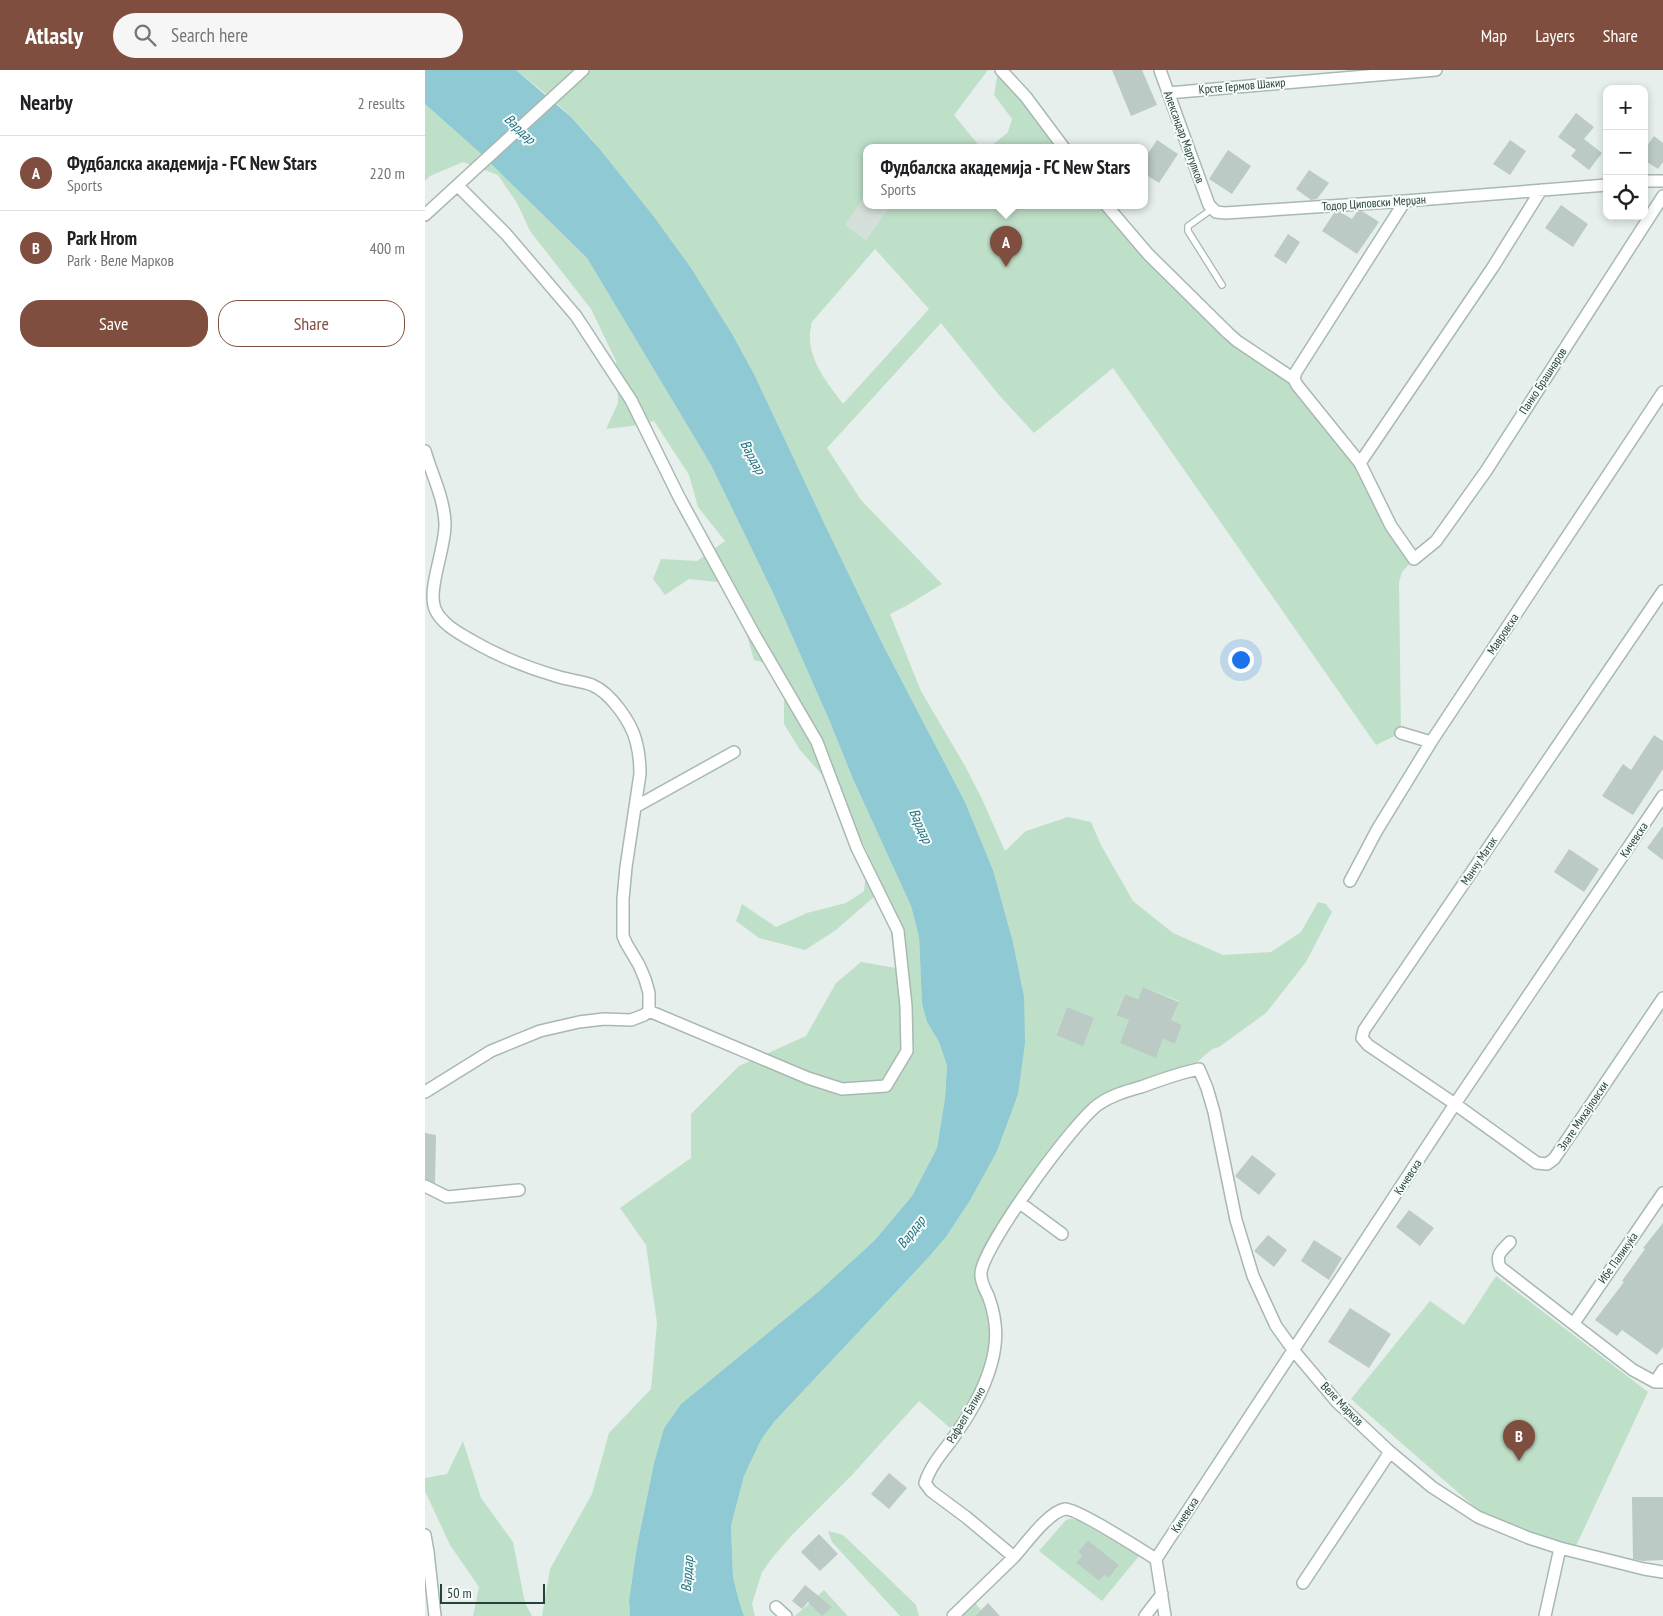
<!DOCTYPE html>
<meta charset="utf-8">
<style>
body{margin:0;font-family:"PT Sans Narrow",sans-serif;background:#f6f6f6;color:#202124}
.controls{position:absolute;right:15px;top:15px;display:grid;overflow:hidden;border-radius:10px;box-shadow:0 2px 8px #0003}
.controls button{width:45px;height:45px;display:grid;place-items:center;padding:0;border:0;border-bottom:1px solid #e0e0e0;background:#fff;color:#202124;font:25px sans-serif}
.scale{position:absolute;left:15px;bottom:12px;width:105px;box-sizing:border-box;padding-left:5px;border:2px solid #24423a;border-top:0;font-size:14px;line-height:18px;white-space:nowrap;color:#24423a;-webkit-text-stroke:4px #f7fbf9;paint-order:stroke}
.you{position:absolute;left:815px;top:589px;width:18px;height:18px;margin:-12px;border:4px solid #fff;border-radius:50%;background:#1a73e8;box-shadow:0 0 0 8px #1a73e833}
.badge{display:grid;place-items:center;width:32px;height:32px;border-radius:50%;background:#7f4e3f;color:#fff;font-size:16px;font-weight:700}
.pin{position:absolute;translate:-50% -41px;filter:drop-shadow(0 1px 2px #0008)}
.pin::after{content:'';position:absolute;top:26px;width:18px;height:15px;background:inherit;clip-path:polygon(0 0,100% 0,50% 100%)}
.popup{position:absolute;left:438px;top:74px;width:285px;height:65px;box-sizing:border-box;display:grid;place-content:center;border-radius:10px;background:#fff;filter:drop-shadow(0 1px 4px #0005);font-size:16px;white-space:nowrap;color:#757577}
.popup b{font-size:19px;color:#202124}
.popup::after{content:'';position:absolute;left:50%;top:100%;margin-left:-10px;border:10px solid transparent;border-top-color:#fff}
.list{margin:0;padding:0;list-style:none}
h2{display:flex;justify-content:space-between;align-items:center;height:65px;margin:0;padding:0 20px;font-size:21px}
h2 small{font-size:16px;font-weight:400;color:#757577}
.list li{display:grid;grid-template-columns:32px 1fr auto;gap:15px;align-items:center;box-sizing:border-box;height:75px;padding:0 20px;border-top:1px solid #e0e0e0}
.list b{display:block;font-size:19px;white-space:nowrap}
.list p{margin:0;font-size:16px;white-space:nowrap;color:#757577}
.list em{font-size:16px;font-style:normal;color:#757577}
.actions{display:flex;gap:10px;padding:15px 20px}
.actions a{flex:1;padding:11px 0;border:1px solid #7f4e3f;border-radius:20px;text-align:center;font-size:18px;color:#7f4e3f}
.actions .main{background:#7f4e3f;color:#fff}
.icon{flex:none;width:28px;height:28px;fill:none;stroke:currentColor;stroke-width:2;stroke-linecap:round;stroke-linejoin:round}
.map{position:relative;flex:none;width:1238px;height:1546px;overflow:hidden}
header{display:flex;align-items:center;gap:30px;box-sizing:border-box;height:70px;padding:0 25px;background:#7f4e3f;color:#fff}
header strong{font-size:24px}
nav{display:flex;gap:28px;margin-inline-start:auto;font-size:18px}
.search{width:350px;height:45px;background:#f6f6f6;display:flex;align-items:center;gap:12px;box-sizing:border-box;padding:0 18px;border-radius:28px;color:#757577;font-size:19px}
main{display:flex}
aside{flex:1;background:#fff}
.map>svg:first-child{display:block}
.built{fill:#d4dfda}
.green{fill:#bfe0c8;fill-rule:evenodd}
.water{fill:#8ec9d4}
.building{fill:#bbcac4}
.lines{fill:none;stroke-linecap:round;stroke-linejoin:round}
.lane-casing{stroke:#a8b8b2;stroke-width:8}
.street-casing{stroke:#a8b8b2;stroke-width:14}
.lane{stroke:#fff;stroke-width:5.5}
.street{stroke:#fff;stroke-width:11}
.labels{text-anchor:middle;stroke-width:4;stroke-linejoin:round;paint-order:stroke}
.street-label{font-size:12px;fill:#24423a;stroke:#f7fbf9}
.water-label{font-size:14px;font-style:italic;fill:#1c6f80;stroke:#f7fbf9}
</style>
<header>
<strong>Atlasly</strong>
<div class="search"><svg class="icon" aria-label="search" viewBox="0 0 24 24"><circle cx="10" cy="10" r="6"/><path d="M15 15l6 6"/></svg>Search here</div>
<nav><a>Map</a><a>Layers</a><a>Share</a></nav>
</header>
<main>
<aside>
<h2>Nearby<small>2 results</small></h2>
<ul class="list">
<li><span class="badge">A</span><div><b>Фудбалска академија - FC New Stars</b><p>Sports</p></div><em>220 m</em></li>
<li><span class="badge">B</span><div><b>Park Hrom</b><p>Park · Веле Марков</p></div><em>400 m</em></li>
</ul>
<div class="actions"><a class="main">Save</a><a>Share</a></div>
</aside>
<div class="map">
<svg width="1238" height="1546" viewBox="0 0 1238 1546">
<rect width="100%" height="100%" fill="#e6efeb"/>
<path class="built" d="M442,122v14h23l-24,34 -22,-16z"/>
<path class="green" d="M91,0h472l-34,45 27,33h-114v44l-22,33 21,15 24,-34h217l90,96 97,77 44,56 76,124 -12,13 -3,10 2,151 -25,12 -263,-377 -79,65 -35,-38 -58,-72 -114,125 34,52 81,84 -36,22 -16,8 31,77 44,75 17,33 23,52 21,-20 42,-14 23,5 10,23 32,56 40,32 50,22 48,-3 30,-20 17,-30 8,2 6,8 -26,50 -40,51 -47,34 -7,2 -26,23 -96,39 -104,147 -2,27 10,69 -38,79 -37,-32 -67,74 -61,61 -18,21 -11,15 -10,32 3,12h-11l-5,-15 -6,-24 -2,-51 13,-50 17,-36 13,-18 153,-163 19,-22 23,-35 55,-206 -11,-54 -20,-72 -28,-68 -83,-159 -56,-116 -72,-153c-35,-65 -76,-126 -122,-184 -19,-25 -38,-50 -61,-73 -17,-17 -36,-32 -55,-47zM450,179l54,60 -86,95c-18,-24 -40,-50 -31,-82zM718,917l36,14 -8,19 11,5 -7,19 -12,-5 -7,18 -27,-37 -13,-6 9,-20 13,5zM642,937l16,38 -27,-11z
M573,0l66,78h-75l19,-16 4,-13 -18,-24z
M0,34l54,48 108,106 124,207 63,130 56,127 23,57 58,127 8,31 3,67 5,18 12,20 8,24 -2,32 -8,50 -25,48 -38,45 -56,51 -137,112 -17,24 -10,35 -17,83 -8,54 1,16h-88l8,-47 42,-75 17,-61 42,-44 6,-66 -11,-78 -26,-37 71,-50v-44l48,-48 67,-30 30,-53 25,-21 35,6 -7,-49 -13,-24 -40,35 -31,20 -46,-12 -23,-17 6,-17 34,23 31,-14 39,-10 18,-12 4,-37 -22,-44 -22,-33 -24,-27 -16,-26v-25l-3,-32 -27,-7 -15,-53 -13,-24 -37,-4 -24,16 -12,-16 8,-20 36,2 28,-20 -27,-34 -9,-32 -35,-54 -22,5 -26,3 12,-26 -2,-42 -25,-52 -61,-78 -13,-28 -19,-28 -35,-13 -33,14 -5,5z
M1071,1206l152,116 -73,156 -82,-25 -142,-124 79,-98 34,24z
M38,1371l18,57 32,44 12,61 7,13h-59l6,-29 -29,-42 -25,-54v-13l22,-4z
M643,1449h5l8,3 58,34 -37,45 -63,-50 26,-30zM663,1470l31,25 -10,13 -4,-3 -6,6 -23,-18 6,-7 -4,-4z
M403,1461l15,4 39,37 34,33 3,11h-19l-68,-74z
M399,1520l23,25v1h-52z
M550,1533l6,7 -6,6h-15z"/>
<path class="water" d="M0,0h91l55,47 28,31 55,69 37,51 41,66 22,40 72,153 56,116 83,159 28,68 20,72 11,54 1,47 -7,51 -21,57 -28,51 -23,35 -19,22 -153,163 -13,18 -17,36 -13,50 2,51 6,24 5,15h-114l-1,-16 8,-54 17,-83 10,-35 17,-24 137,-112 56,-51 38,-45 25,-48 8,-50 2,-32 -8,-24 -12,-20 -5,-18 -3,-67 -8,-31 -58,-127 -23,-57 -56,-127 -63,-130 -124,-207 -108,-106 -54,-48z"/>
<path class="building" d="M687,0h30l15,35 -26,11z
M1151,43l18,14 -10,12 18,14 -13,17 -18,-14 5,-6 -18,-13z
M1229,66l9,7v19l-5,7 -14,-9v-10z
M732,70l21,14 -19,29 -14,-9v-16z
M1085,70l16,11 -16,24 -17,-11z
M803,80l23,16 -19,28 -23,-15z
M884,100l20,13 -12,16 -6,1 -15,-11z
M1136,135l27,19 -15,23 -28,-19z
M937,141l17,11 -22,32 -35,-23 12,-18h8l10,6 5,-7z
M863,164l12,8 -14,22 -12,-8z
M1229,665l9,6v28l-30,46 -31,-19 21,-32 8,6z
M1238,756v34l-16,-12z
M1144,779l30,20 -15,23 -30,-20z
M718,917l36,15 -8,18 11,5 -7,19 -12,-5 -7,19 -36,-15 9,-23 -13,-5 9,-21 13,5z
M642,937l27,11 -11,28 -27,-11z
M0,1063l11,2 -1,48 -10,-4z
M827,1085l24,19 -17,21 -24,-19z
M984,1140l25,18 -14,18 -24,-19z
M1238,1153v124l-6,8 -35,-25 -5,6 -22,-16 29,-38 -2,-1 23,-32 -2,-1z
M843,1165l19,15 -13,17 -20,-16z
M889,1170l28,18 -13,22 -28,-19z
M925,1238l41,26 -22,34 -41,-26z
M464,1403l18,15 -18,21 -18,-15z
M1207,1427h31v63l-20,1 -10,-2z
M394,1464l19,20 -18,17 -19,-19z
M663,1470l31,25 -10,13 -4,-3 -6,6 -23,-18 6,-7 -4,-4z
M380,1515l27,22 -10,9 -14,-14 -6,7 -10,-8z
M563,1533l12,13h-25z"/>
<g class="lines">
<defs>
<path id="lane" d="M787,139l-21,15 -3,2v5l34,54"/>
<path id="street" d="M576,0l25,27 38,51
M735,0l49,135 7,7 9,1 180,-12 202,-16
M743,23l268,-23
M1219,111h19
M33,116l48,48 70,82 55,84 48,97 75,137 63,108 40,106 41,83 8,75 1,45 -21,35 -44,3 -34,-11 -159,-67
M682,136l41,48 80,79 9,8 57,38 3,6 63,78 31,63 23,33 22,-18 50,-70 177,-275
M0,145l158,-145
M869,309l2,-7 109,-171
M0,381c7,24 19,47 20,72 1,24 -18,66 -10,86 6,14 22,23 34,30 27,16 56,28 87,37 12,4 25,5 36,9 19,8 39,37 44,56 3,11 4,22 4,33l-14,93 -3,32v37l3,7 13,22 6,14 4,14v18l-5,4 -13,5 -27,-1 -25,3 -39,9 -49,20 -66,41
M935,393l133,-196 48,-77
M1238,521l-299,439 -2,8 6,7 87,59 82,59 10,1 7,-5 109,-161
M976,663l30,9
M212,736l97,-54
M925,811l27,-51 54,-88 232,-350
M0,1116l22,11 72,-7
M595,1133l42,31
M1085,1172c-8,9 -15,12 -10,25l133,103 22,12h8
M1149,1253l89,-130
M1230,1312l8,-12
M0,1465l3,17 7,64
M731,1489l299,-455 208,-308
M878,1513l87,-131
M351,1537l10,9
M528,1546l61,-59
M720,1546l17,-22
M740,1546l-9,-57c-13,-8 -80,-51 -91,-50 -17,3 -40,36 -51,48l-48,-40 -35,-26 -6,-8c5,-16 16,-29 26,-42 17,-24 32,-48 40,-76 7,-24 6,-44 -2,-67 -3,-8 -9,-16 -8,-25 2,-27 94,-153 118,-169 13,-9 28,-13 42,-17 19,-7 38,-14 58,-18l8,19 7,24 22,108 17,56 23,50 18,25 43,51 53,50 42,35 46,30 51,21 31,10 84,21 19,3
M1120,1546l15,-68"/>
</defs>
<use href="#lane" class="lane-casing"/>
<use href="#street" class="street-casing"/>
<use href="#lane" class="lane"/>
<use href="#street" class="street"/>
</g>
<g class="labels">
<g class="street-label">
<text transform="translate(817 16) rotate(-5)" y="4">Крсте Гермов Шакир</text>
<text transform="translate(759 67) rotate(70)" y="4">Александар Мартулков</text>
<text transform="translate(949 133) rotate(-4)" y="4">Тодор Циповски Мерџан</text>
<text transform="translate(1118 311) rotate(-57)" y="4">Панко Брашнаров</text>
<text transform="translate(1078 564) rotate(-56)" y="4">Мавровска</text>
<text transform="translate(1209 770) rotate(-56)" y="4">Кичевска</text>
<text transform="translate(1054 791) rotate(-56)" y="4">Манчу Матак</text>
<text transform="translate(1158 1046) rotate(-56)" y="4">Злате Михајловски</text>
<text transform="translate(983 1107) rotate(-57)" y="4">Кичевска</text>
<text transform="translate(1193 1188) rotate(-55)" y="4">Ибе Паликуќа</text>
<text transform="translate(917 1334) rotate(46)" y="4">Веле Марков</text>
<text transform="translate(541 1345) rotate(-59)" y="4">Рафаел Батино</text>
<text transform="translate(760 1445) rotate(-57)" y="4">Кичевска</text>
</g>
<g class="water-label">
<text transform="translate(95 59) rotate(43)" y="5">Вардар</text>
<text transform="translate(328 387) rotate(62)" y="5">Вардар</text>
<text transform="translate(496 756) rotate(66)" y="5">Вардар</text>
<text transform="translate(486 1162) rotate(-52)" y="5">Вардар</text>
<text transform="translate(262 1504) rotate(-86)" y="5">Вардар</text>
</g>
</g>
</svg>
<div class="controls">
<button>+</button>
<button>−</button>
<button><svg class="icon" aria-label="locate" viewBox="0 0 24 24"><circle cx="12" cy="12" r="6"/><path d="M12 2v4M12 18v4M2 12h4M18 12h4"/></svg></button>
</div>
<div class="scale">50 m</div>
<div class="you"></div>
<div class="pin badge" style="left:581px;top:197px">A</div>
<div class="popup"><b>Фудбалска академија - FC New Stars</b>Sports</div>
<div class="pin badge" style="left:1094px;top:1391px">B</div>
</div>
</main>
